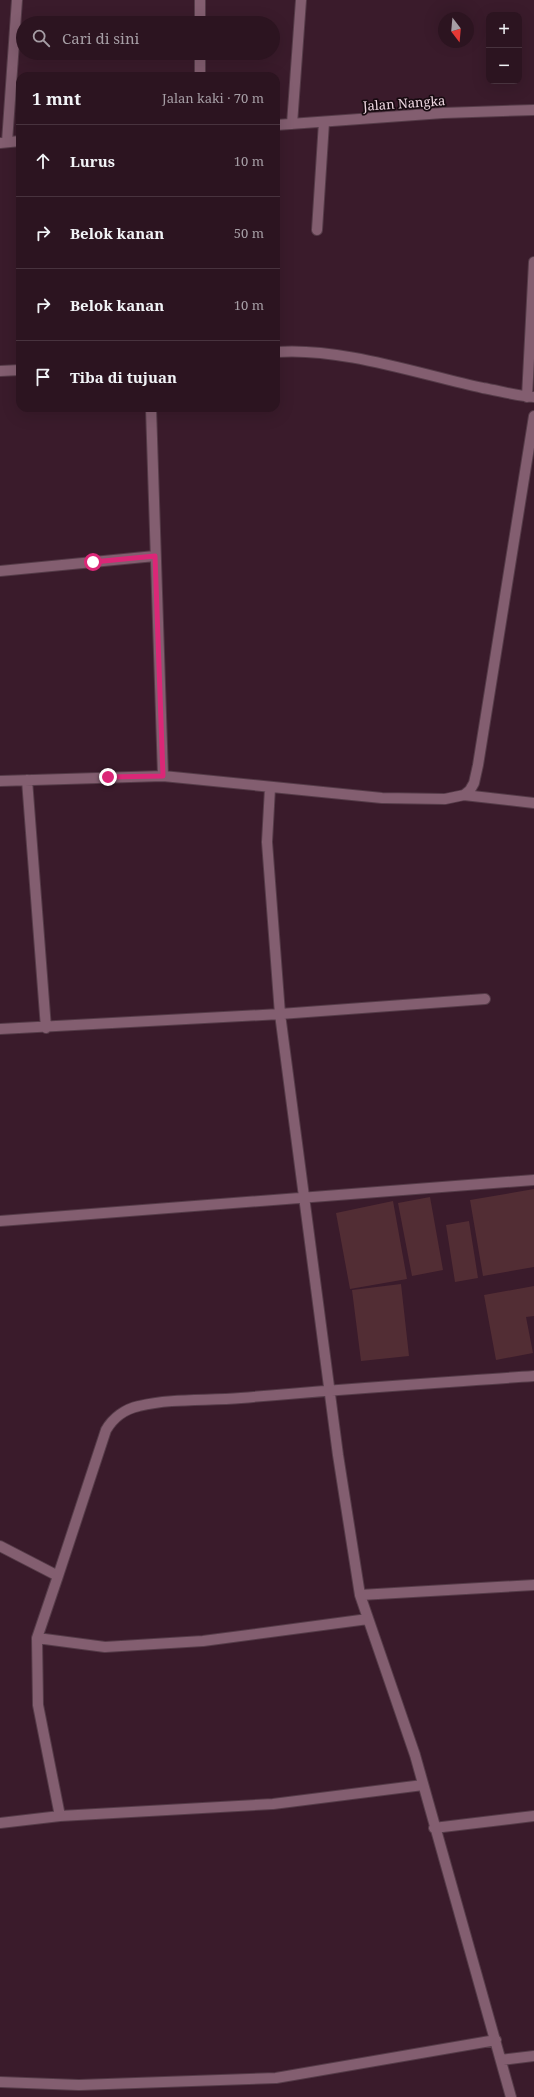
<!DOCTYPE html>
<html lang="id">
<meta charset="utf-8">
<style>
body{margin:0;font-family:"Noto Serif",serif;background:#341d29;color:#f1f3f6}
.controls{position:absolute;right:12px;top:12px;display:grid;overflow:hidden;border-radius:8px;box-shadow:0 4px 16px #0002}
.controls button{width:36px;height:36px;display:grid;place-items:center;padding:0;border:0;border-bottom:1px solid #48333e;background:#2c1420;color:#f1f3f6;font:20px sans-serif}
.compass{position:absolute;left:438px;top:12px;width:36px;height:36px;border-radius:50%;background:#2c1420;box-shadow:0 4px 16px #0002;rotate:164deg}
.stop{position:absolute;width:12px;height:12px;margin:-9px;border:3px solid #db2777;border-radius:50%;background:#fff}
.stop.end{background:#db2777;border-color:#fff;box-shadow:0 1px 4px #0008}
.list{margin:0;padding:0;list-style:none}
h2{display:flex;justify-content:space-between;align-items:center;height:52px;margin:0;padding:0 16px;font-size:17px}
h2 small{font-size:13px;font-weight:400;color:#a69ea5}
.list li{display:grid;grid-template-columns:26px 1fr auto;gap:12px;align-items:center;box-sizing:border-box;height:72px;padding:0 16px;border-top:1px solid #48333e}
.list b{display:block;font-size:15px;white-space:nowrap}
.list em{font-size:13px;font-style:normal;color:#a69ea5}
.icon{flex:none;width:22px;height:22px;fill:none;stroke:currentColor;stroke-width:2;stroke-linecap:round;stroke-linejoin:round}
.map{position:relative;flex:none;width:534px;height:2097px;overflow:hidden}
.search{position:absolute;background:#2c1420;box-shadow:0 4px 16px #0002;left:16px;top:16px;width:264px;height:44px;display:flex;align-items:center;gap:10px;box-sizing:border-box;padding:0 14px;border-radius:22px;color:#a69ea5;font-size:15px}
.panel{position:absolute;background:#2c1420;box-shadow:0 4px 16px #0002;left:16px;top:72px;width:264px;height:340px;border-radius:12px}
.map>svg:first-child{display:block}
.building{fill:#522d34}
.lines{fill:none;stroke-linecap:round;stroke-linejoin:round}
.street-casing{stroke:#553b48;stroke-width:12}
.street{stroke:#835e70;stroke-width:10}
.route{stroke:#db2777;stroke-width:5}
.labels{text-anchor:middle;stroke-width:3.5;stroke-linejoin:round;paint-order:stroke}
.street-label{font-size:13px;fill:#ecd6e0;stroke:#180b11}
</style>
<div class="map">
<svg width="534" height="2097" viewBox="0 0 534 2097">
<rect width="100%" height="100%" fill="#3a1b2b"/>
<path class="building" d="M534,1189v78l-51,9 -13,-76z
M430,1197l13,73 -31,6 -14,-73z
M393,1201l14,78 -57,10 -14,-76z
M469,1221l9,57 -23,4 -9,-57z
M401,1284l8,72 -48,5 -9,-71z
M534,1286v30l-8,1 7,36 -37,7 -12,-65z"/>
<g class="lines">
<defs>
<path id="street" d="M200,23v-23
M200,76v-23
M292,124l9,-124
M276,125l167,-12 91,-3
M7,142l10,-142
M0,143l20,-2
M317,230l7,-108
M276,352c64,-5 143,22 207,36 17,3 34,8 51,9
M0,371l20,-1
M527,397l7,-135
M151,408l12,368
M0,571l155,-15
M27,780l19,248
M0,781l163,-5 219,22 63,1 19,-4 6,-5 4,-7 4,-18 56,-349
M270,788l-3,54 13,172 58,441 22,140 55,160 96,342
M464,795l70,8
M0,1029l280,-15 205,-15
M0,1221l534,-41
M0,1546l58,30 -21,62 68,9 98,-6 165,-22
M58,1576l48,-146c7,-12 19,-21 33,-24 33,-8 68,-5 102,-8 98,-9 195,-15 293,-22
M360,1595l174,-10
M37,1638l1,67 22,111
M0,1823l60,-7 213,-12 150,-19
M434,1828l100,-12
M501,2060l33,-4
M0,2082l79,3 197,-7 220,-38"/>
</defs>
<use href="#street" class="street-casing"/>
<use href="#street" class="street"/>
</g>
<g class="lines">
<path class="route" d="M93,562l62,-6 8,220 -55,1"/>
</g>
<g class="labels">
<g class="street-label">
<text transform="translate(404 103) rotate(-4)" y="5">Jalan Nangka</text>
</g>
</g>
</svg>
<div class="controls">
<button>+</button>
<button>−</button>
</div>
<svg class="compass" viewBox="-18 -18 36 36"><path d="M0-13l5 13h-10z" fill="#e53935"/><path d="M0 13l5-13h-10z" fill="#a69ea5"/></svg>
<div class="stop" style="left:93px;top:562px"></div>
<div class="stop end" style="left:108px;top:777px"></div>
<div class="search"><svg class="icon" aria-label="search" viewBox="0 0 24 24"><circle cx="10" cy="10" r="6"/><path d="M15 15l6 6"/></svg>Cari di sini</div>
<section class="panel">
<h2>1 mnt<small>Jalan kaki · 70 m</small></h2>
<ul class="list">
<li><svg class="icon" aria-label="ahead" viewBox="0 0 24 24"><path d="M12 20V5M6 11l6-6 6 6"/></svg><div><b>Lurus</b></div><em>10 m</em></li>
<li><svg class="icon" aria-label="right" viewBox="0 0 24 24"><path d="M7 20v-9h11M14 6l5 5-5 5"/></svg><div><b>Belok kanan</b></div><em>50 m</em></li>
<li><svg class="icon" aria-label="right" viewBox="0 0 24 24"><path d="M7 20v-9h11M14 6l5 5-5 5"/></svg><div><b>Belok kanan</b></div><em>10 m</em></li>
<li><svg class="icon" aria-label="arrive" viewBox="0 0 24 24"><path d="M6 21V4h12l-3 4 3 4H6"/></svg><div><b>Tiba di tujuan</b></div></li>
</ul>
</section>
</div>
